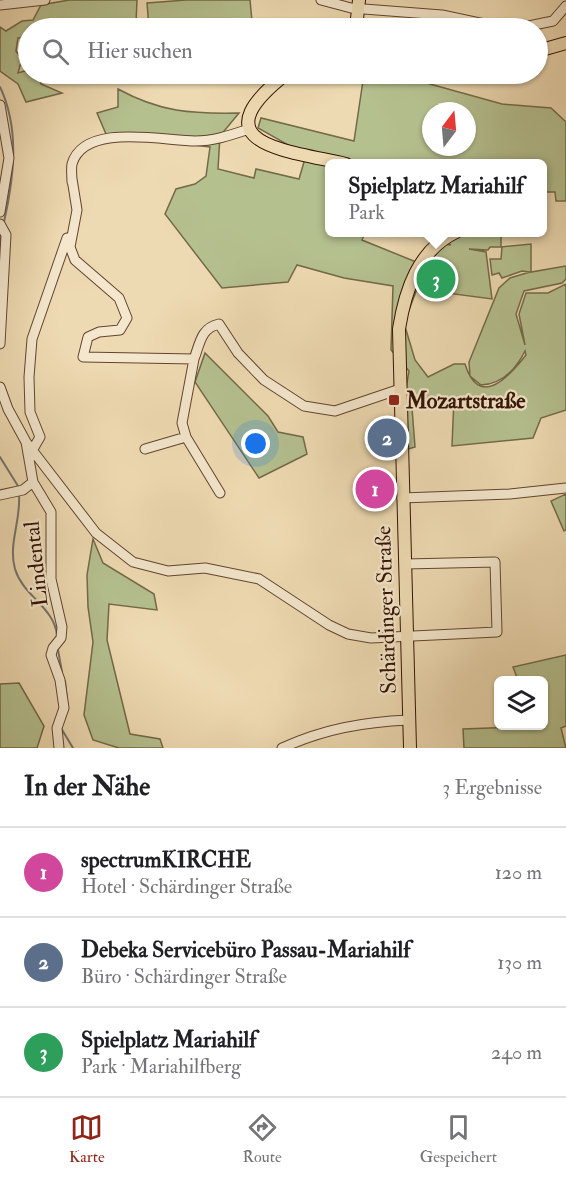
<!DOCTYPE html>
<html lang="de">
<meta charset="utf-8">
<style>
body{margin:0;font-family:"IM FELL Double Pica",serif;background:#f2f2f2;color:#202124}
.controls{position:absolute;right:18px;bottom:18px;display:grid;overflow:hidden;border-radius:9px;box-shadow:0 2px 4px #0004}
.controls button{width:54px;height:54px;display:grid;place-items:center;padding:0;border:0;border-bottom:2px solid #e0e0e0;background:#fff;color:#202124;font:30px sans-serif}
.compass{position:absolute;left:422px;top:102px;width:54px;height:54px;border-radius:50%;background:#fff;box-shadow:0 2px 4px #0004;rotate:16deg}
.you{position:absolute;left:256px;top:444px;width:21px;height:21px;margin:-15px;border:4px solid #fff;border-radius:50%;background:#1a73e8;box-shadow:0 0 0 9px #1a73e833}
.badge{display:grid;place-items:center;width:39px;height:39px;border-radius:50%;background:#8f2418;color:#fff;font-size:20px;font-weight:700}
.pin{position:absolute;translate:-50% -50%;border:3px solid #fff;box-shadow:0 2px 6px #0006}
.popup{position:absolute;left:325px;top:159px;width:222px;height:78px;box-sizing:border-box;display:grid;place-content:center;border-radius:9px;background:#fff;filter:drop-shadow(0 2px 4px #0005);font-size:20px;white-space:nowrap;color:#757577}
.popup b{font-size:22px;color:#202124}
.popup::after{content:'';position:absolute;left:50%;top:100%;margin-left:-12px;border:12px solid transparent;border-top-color:#fff}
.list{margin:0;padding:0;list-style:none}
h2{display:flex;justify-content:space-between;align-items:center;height:78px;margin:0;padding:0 24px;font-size:26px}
h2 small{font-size:20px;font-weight:400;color:#757577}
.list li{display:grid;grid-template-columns:39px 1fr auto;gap:18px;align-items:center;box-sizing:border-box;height:90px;padding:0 24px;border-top:2px solid #e0e0e0}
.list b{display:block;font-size:22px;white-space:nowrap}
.list p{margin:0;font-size:20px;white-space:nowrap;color:#757577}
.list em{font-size:20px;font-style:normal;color:#757577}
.icon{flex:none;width:33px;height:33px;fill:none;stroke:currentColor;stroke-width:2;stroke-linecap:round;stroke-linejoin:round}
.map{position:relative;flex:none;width:566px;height:748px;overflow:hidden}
.search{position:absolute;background:#fff;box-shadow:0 2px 4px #0004;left:18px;right:18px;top:18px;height:66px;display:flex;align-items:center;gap:15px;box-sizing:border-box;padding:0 21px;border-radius:33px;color:#757577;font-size:22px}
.sheet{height:348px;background:#fff}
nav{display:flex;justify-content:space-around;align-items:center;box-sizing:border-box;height:84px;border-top:2px solid #e0e0e0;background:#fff;font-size:16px;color:#757577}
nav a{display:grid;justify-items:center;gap:3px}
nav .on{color:#8f2418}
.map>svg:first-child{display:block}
.green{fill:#b5c08f;stroke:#746948;stroke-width:1.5;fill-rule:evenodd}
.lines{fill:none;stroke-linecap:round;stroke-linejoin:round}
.stream{stroke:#747570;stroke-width:2}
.minor-casing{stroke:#62442e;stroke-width:11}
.major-casing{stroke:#331202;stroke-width:14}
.minor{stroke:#f4e7cd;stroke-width:9}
.major{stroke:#eedab2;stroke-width:12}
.poi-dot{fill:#8f2418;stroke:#f4e7cd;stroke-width:2}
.labels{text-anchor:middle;stroke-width:4.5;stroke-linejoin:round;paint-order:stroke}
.poi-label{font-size:22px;font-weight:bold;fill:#331202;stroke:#f4e7cd;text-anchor:start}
.street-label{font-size:22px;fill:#331202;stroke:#f4e7cd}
</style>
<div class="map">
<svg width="566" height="748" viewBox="0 0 566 748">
<rect width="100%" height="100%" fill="#eedab2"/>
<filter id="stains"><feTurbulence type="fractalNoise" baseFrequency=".00333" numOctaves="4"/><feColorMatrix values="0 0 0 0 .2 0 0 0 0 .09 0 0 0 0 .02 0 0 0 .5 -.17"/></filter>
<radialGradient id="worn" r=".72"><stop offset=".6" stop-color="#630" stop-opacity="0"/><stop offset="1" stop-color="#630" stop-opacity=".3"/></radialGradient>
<path class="green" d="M69,0h68l-1,23 -15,-2 -8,4 -16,-4 -27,2 3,5h-45v10h-10l-2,13 6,8 -4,14 10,-3v4h10l3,10 21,9 -36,9 -8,-18 -18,-13v-44l6,4 16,-10 11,-1 8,-15z
M186,0h64l2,21 -103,7 -2,-25z
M364,74h30l108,30 49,4 15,14v79h-10l-1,-9h-12l-1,-28h-212v68l35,1 -3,7 64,26 18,-22 7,1 -8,-3 -4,-9h62v14l30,-3v28l35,-6v13l-4,4 -38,8 -8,23 9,31 -6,-31 7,-21h22l18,-9v126l-25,8 -8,20 -81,8 2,-48h-34l-8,10 3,39 -10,3v-55l4,-24 -18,-21 2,-64 -49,-8 -47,-13 -9,17 -66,6 -57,-74 11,-25 19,-5 11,-8 4,-29 -104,-13 -9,-21 21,-6v-18c42,23 73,25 121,24l-19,23 -2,33 36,9 2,-9 43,10 7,-24 -48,-27 3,-10 93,23zM431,111h36v36h-36zM490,247h12l-1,12h-11l2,16 7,-2 3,5 20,-7 8,1 -20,6 -11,10 -30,74 1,14 11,9c21,-1 35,-16 44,-34l1,4c-18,23 -47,54 -61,9h-11l-26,13 -13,-17 -11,-37 13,-34 75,10 -6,-47 -17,-3 19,1z
M205,353l63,63 10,16 25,5 4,17 -48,24 -64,-96z
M566,494v36l-2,1 -13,-30z
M93,539l10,24 51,31 3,16 -48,-6 -2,36 23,94 30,5 3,9h-44l-26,-8 -9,-25 9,-73 -5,-35 -1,-32z
M566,655v71l-5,2 5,20h-102l-1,-19 81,-3v-46h-26l-5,-13z
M19,683l25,43 -7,22h-37v-64z"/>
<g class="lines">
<path class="stream" d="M0,87c20,42 14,91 4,135
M0,242l1,-9
M0,457l18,29
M19,495c2,26 -11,49 -4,74 8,27 39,38 42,66
M58,650l4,22
M65,681l2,18
M61,728l12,20"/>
<defs>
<path id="minor" d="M321,0l30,8 91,7 61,13
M0,5l45,-5
M519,28l34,-7 13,-15
M0,105l9,53 -9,54
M72,179l5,31 -7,37 5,13 44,38 8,20 -7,12 -21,2 -11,5 -5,20 111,2c6,-16 7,-31 25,-35l19,29 26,27 40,26 31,5 65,-22
M72,182c0,-5 -1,-13 0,-18 12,-42 92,-23 123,-23 19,0 36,-6 54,-12
M0,224l6,11 -6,109
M0,387l8,22 18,33 7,40 18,30v67l11,48 -1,11 -8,10 -2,7 9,25 4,28 -7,20 2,20
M186,437l34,56
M26,442l70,91 37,29 35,9 37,-3 54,11 70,46 19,9 23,4 126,-6 -2,-70 -90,2
M33,449l7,-12 -10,-25 -1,-35 3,-38 35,-101
M145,449l41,-12 -4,-14 12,-64
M0,495l23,-5 10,-8
M402,498l108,-4 56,-6
M282,748c42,-19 81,-26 127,-28"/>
<path id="major" d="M356,28l3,-28
M538,51l28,-8
M286,74c-89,70 -1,76 60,90
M410,748l-11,-419c6,-38 19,-79 57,-97"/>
</defs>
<use href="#minor" class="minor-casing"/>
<use href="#major" class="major-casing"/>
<use href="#minor" class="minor"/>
<use href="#major" class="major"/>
</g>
<rect class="poi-dot" x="388" y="394" width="12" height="12" rx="3"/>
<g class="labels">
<g class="poi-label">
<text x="406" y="408">Mozartstraße</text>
</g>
<g class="street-label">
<text transform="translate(35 564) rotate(-96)" y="8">Lindental</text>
<text transform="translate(385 610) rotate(-92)" y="8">Schärdinger Straße</text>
</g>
</g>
<rect width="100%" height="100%" filter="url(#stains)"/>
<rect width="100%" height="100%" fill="url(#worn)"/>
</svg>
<div class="controls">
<button><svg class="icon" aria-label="layers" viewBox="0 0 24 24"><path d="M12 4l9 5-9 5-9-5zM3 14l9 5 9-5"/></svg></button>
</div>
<svg class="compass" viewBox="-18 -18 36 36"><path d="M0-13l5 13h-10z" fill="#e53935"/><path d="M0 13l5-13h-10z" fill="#757577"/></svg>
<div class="you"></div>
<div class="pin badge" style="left:375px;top:489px;background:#d1479c">1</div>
<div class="pin badge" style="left:387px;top:438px;background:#5c6f8a">2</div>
<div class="pin badge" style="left:436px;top:279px;background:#2e9e5b">3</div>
<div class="popup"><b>Spielplatz Mariahilf</b>Park</div>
<div class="search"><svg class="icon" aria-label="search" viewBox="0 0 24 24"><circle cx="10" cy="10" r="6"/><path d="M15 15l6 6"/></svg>Hier suchen</div>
</div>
<section class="sheet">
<h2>In der Nähe<small>3 Ergebnisse</small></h2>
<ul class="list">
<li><span class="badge" style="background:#d1479c">1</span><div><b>spectrumKIRCHE</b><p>Hotel · Schärdinger Straße</p></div><em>120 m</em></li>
<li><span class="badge" style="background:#5c6f8a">2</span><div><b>Debeka Servicebüro Passau-Mariahilf</b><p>Büro · Schärdinger Straße</p></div><em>130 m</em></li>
<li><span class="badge" style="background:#2e9e5b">3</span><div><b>Spielplatz Mariahilf</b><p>Park · Mariahilfberg</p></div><em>240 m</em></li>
</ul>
</section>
<nav>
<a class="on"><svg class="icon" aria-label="map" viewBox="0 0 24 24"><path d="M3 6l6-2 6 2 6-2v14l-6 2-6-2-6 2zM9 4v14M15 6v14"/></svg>Karte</a>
<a><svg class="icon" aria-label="directions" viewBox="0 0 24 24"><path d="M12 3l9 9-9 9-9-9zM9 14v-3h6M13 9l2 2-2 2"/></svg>Route</a>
<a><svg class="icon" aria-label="saved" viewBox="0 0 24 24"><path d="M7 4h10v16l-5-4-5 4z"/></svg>Gespeichert</a>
</nav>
